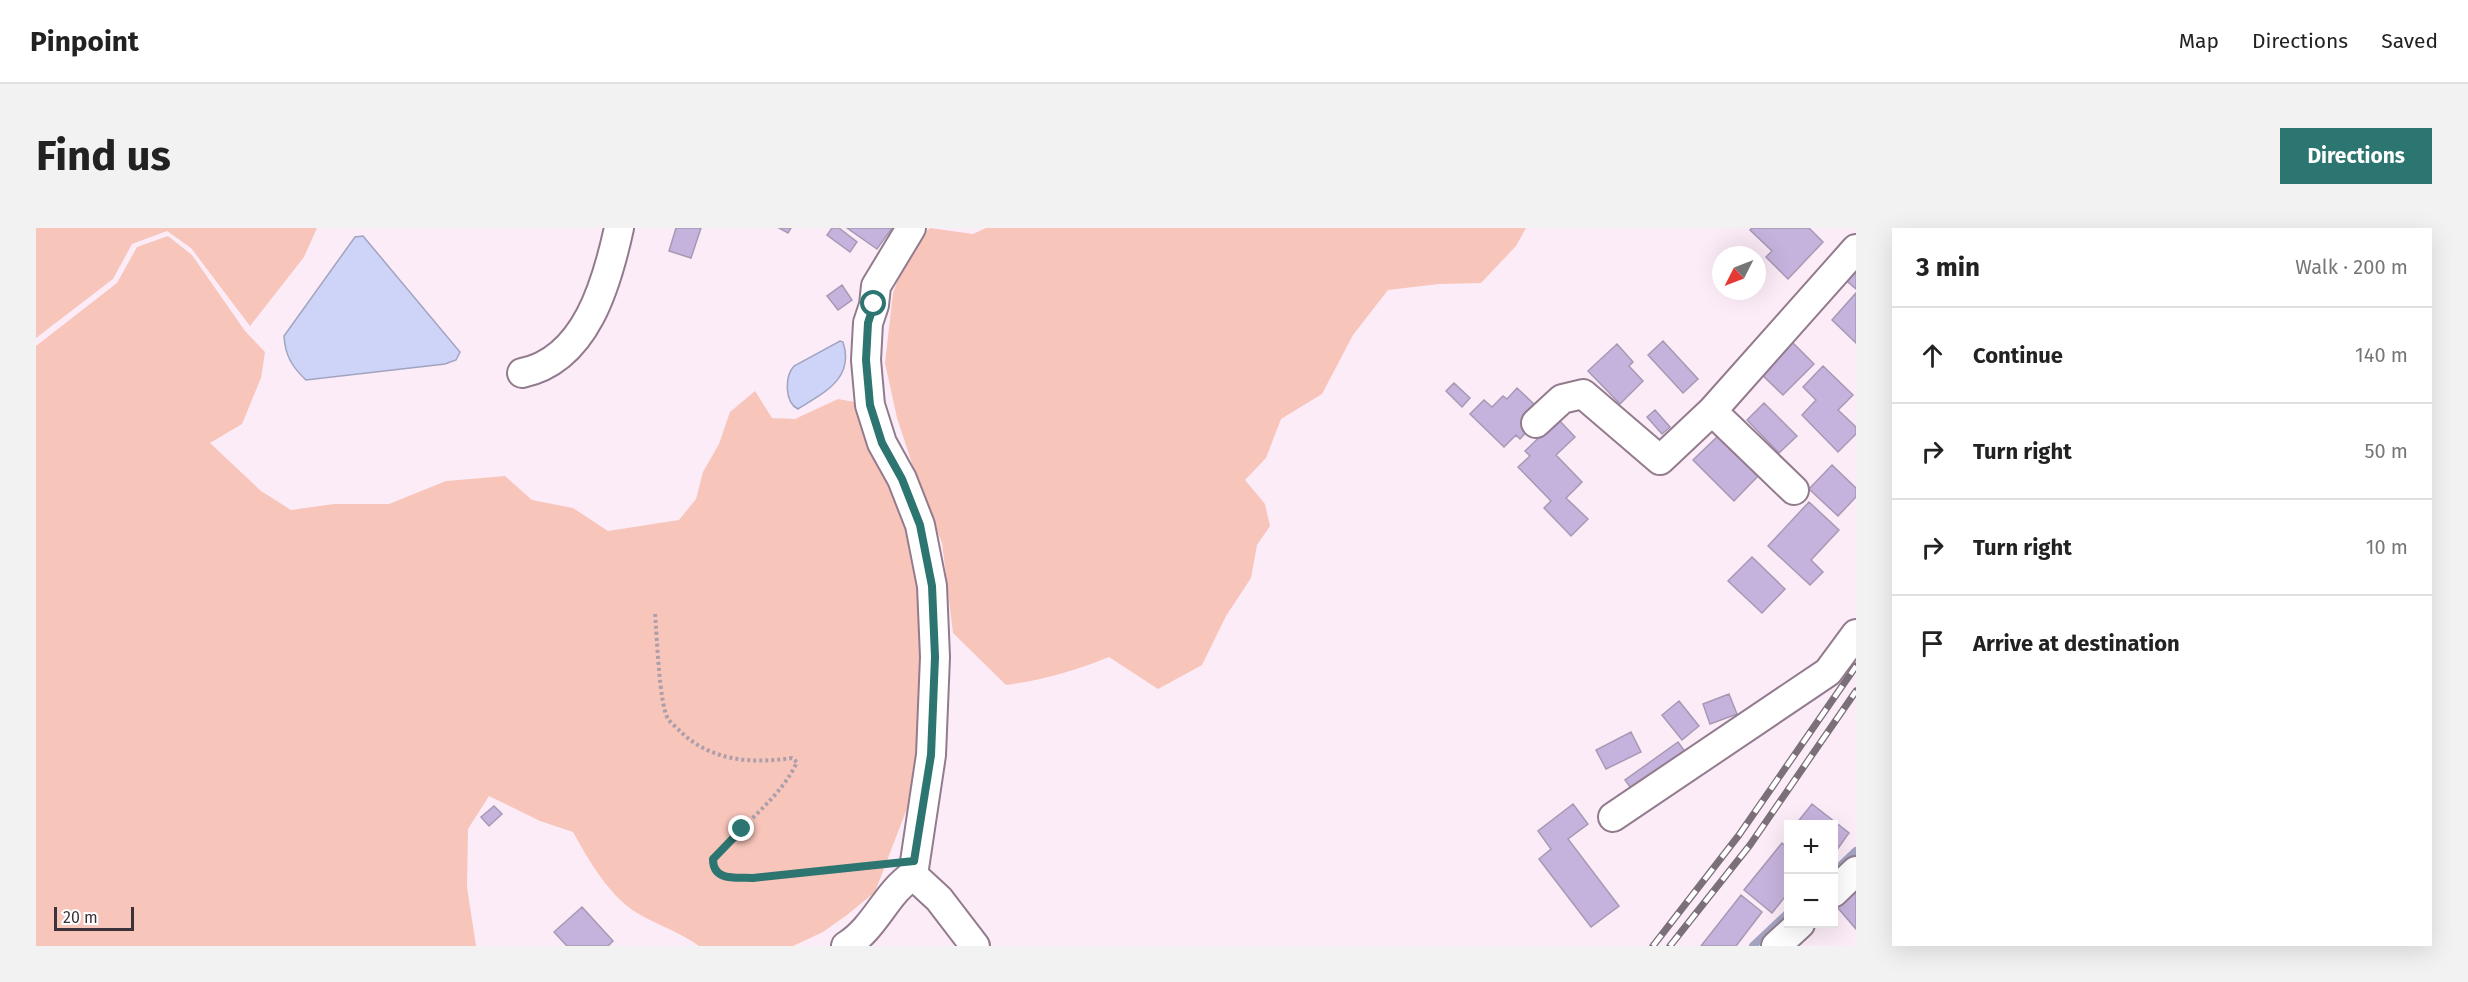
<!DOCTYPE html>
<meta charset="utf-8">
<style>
body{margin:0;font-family:"Fira Sans",sans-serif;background:#f2f2f2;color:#222}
.controls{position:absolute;right:18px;bottom:18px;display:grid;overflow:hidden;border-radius:0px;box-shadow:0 6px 24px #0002}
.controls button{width:54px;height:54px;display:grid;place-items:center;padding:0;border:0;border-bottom:2px solid #e0e0e0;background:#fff;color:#222;font:30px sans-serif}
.compass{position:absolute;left:1676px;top:18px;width:54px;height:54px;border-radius:50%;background:#fff;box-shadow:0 6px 24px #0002;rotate:228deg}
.scale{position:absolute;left:18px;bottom:15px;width:80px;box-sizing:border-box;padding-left:6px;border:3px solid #3c323a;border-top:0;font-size:16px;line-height:21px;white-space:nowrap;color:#3c323a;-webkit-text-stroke:4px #fff;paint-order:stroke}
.stop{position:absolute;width:18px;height:18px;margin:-14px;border:4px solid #2c7571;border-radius:50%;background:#fff}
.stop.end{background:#2c7571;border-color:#fff;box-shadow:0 2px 6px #0008}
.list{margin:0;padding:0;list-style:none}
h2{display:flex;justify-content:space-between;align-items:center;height:78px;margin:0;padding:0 24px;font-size:26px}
h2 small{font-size:20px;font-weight:400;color:#767676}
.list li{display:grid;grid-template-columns:39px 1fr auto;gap:18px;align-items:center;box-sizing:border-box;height:96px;padding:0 24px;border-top:2px solid #e0e0e0}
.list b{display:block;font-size:22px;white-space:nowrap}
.list em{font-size:20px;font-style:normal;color:#767676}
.icon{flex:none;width:33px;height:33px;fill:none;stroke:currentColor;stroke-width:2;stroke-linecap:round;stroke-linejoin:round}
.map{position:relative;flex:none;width:1820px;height:718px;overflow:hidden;border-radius:0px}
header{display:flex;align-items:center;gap:36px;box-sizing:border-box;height:84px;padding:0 30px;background:#fff;border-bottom:2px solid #e0e0e0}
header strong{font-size:28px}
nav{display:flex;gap:33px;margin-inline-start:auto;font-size:21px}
.intro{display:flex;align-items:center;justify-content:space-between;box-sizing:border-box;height:144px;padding:0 36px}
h1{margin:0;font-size:42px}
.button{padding:15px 27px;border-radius:0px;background:#2c7571;color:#fff;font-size:21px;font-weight:700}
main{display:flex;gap:36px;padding:0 36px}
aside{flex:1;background:#fff;border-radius:0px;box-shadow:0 6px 24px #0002}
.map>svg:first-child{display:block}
.green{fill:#f8c5bb}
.water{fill:#cdd4f8;stroke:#a2a3bf;stroke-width:1.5}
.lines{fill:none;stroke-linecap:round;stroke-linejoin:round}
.stream{stroke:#a2a3bf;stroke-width:8}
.building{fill:#c6b3dd;stroke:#a599b4;stroke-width:1.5}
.minor-casing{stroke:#937b8e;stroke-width:32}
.path{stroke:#ad9faa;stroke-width:4;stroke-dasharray:3 3;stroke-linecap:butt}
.minor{stroke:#fff;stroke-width:28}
.rail-casing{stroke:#7b6f79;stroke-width:7}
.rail{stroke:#fff;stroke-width:4.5;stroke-dasharray:14;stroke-linecap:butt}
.route{stroke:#2c7571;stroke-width:8}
</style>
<header>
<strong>Pinpoint</strong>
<nav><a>Map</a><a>Directions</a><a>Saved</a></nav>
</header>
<div class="intro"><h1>Find us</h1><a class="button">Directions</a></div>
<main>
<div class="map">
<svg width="1820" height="718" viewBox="0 0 1820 718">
<rect width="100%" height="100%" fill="#fcecf8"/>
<path class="green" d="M0,0h281l-13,29 -54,69 -59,-78 -24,-17 -35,13 -19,35 -77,59z
M894,0l43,6 13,-6h540l-10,18 -35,37 -42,1 -51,6 -35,45 -31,59 -41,25 -15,39 -21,22 20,24 5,22 -13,19 -6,33 -25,38 -24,49 -44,24 -49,-32c-34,14 -67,23 -103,28l-53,-52 -11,-90 -19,-46 -26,-79 -12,-55 8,-70 17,-46z
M132,8l24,19 53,76 20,21 -4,26 -19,46 -32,19 51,48 30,19 43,-6h55l57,-23 59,-5 27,24 41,8 35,23 71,-11 17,-21 7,-27 16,-28 11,-32 25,-21 17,27 23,1 43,-20 22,4 16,51 41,105 3,60 1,112 -5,54 -41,107 -28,23 -24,17 -30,14h-94c-19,-14 -42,-21 -62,-33 -28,-17 -49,-54 -64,-81l-33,-11 -51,-25 -21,33 -1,58 9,59h-440v-600l81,-63 20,-36z"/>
<path class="water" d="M327,8l97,116 -4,8 -11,4 -139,16c-14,-13 -21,-25 -22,-44l71,-99z
M804,113l3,1c12,37 -20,51 -45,67 -14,-7 -13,-33 -4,-43z"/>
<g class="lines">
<path class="stream" d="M1798,644l22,-21
M1717,718l35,-33"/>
</g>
<path class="building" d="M640,0h25l-10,30 -22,-7z
M743,0h12l-3,5z
M796,0h7l18,14 -7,10 -23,-17z
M811,0h45l-15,21z
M1716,0h57l14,14 -35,37 -22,-22 6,-6 -22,-21z
M1820,34v27l-14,-12z
M806,57l10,15 -14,10 -11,-14z
M1820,65v50l-24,-23z
M1753,111l25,25 -31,31 -26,-25z
M1627,113l35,38 -15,14 -35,-38z
M1581,116l16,18 -4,4 14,15 -23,23 -32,-33z
M1787,138l30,29 -15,15 18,17v7l-18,18 -36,-37 14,-15 -13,-13z
M1418,155l16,15 -8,9 -16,-16z
M1481,160l19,18 -14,15 8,7 -10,11 -4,-4 -12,12 -34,-33 14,-14 8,7 11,-11 4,3z
M1728,175l33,33 -18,17 -32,-33z
M1619,182l15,17 -8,7 -15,-17z
M1522,191l17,18 -19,18 26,27 -16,16 22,21 -17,17 -27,-28 7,-7 -33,-34 12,-11 -5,-5z
M1683,207l40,40 -25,26 -41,-41z
M1796,237l24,23v9l-18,19 -29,-27z
M1773,274l30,28 -28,30 12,12 -13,13 -42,-39z
M1716,329l33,32 -23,24 -34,-32z
M1693,466l8,20 -27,10 -7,-20z
M1643,473l20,25 -17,14 -20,-25z
M1595,504l10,20 -35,17 -10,-19z
M1642,514l8,11 -53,38 -8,-11z
M1537,576l15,20 -20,15 51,67 -28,21 -52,-68 12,-10 -13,-18z
M1776,576l37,29 -15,21v-30h-38z
M458,578l8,8 -13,12 -8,-9z
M1746,615l6,5v45l-16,20 -28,-23z
M1820,664v37l-18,-21z
M1705,667l21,17 -26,34h-35z
M546,679l31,34 -5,5h-41l-13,-14z"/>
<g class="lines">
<defs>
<path id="minor" d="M875,0l-35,58 -2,19 -6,18 -2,37 4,45 12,38 20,36 18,46 12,61 3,71 -4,98 -18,120 26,24 36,47
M486,145c64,-13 85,-90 97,-145
M1676,183l82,79
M1500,195l26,-24 21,-5 77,66 52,-49 144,-162
M1577,589l215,-145 28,-38
M1798,664l22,-21
M810,718c29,-18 40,-53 67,-71
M1740,718l24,-22"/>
</defs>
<use href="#minor" class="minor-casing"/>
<path class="path" d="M619,386c2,21 4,89 13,105 3,4 9,9 13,13 30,29 71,32 111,26l5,4c-16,36 -59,66 -84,97 0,6 -1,12 6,16 16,8 137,-6 161,-9"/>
<use href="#minor" class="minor"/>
<defs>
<path id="rail" d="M1617,718l86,-111 117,-169
M1634,718l80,-101 106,-154"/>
</defs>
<use href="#rail" class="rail-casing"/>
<use href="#rail" class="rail"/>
</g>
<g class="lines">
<path class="route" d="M706,601l-29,30c0,23 23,18 40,19l161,-17 17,-106 4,-98 -3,-71 -12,-61 -18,-46 -20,-36 -12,-38 -4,-45 2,-37 6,-19"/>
</g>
</svg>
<div class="controls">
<button>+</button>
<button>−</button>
</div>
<svg class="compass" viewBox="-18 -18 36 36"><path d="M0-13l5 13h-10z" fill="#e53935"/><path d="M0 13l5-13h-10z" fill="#767676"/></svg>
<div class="scale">20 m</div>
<div class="stop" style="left:838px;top:76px"></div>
<div class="stop end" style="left:706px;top:601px"></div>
</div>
<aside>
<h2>3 min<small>Walk · 200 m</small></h2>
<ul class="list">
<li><svg class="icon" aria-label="ahead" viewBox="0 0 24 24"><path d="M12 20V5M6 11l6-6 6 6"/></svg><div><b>Continue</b></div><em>140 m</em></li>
<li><svg class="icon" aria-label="right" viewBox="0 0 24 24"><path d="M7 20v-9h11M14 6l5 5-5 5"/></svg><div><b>Turn right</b></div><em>50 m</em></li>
<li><svg class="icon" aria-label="right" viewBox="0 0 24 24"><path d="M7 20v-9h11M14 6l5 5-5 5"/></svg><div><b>Turn right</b></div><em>10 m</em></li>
<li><svg class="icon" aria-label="arrive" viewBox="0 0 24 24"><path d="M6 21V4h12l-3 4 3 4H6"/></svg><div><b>Arrive at destination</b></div></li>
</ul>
</aside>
</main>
